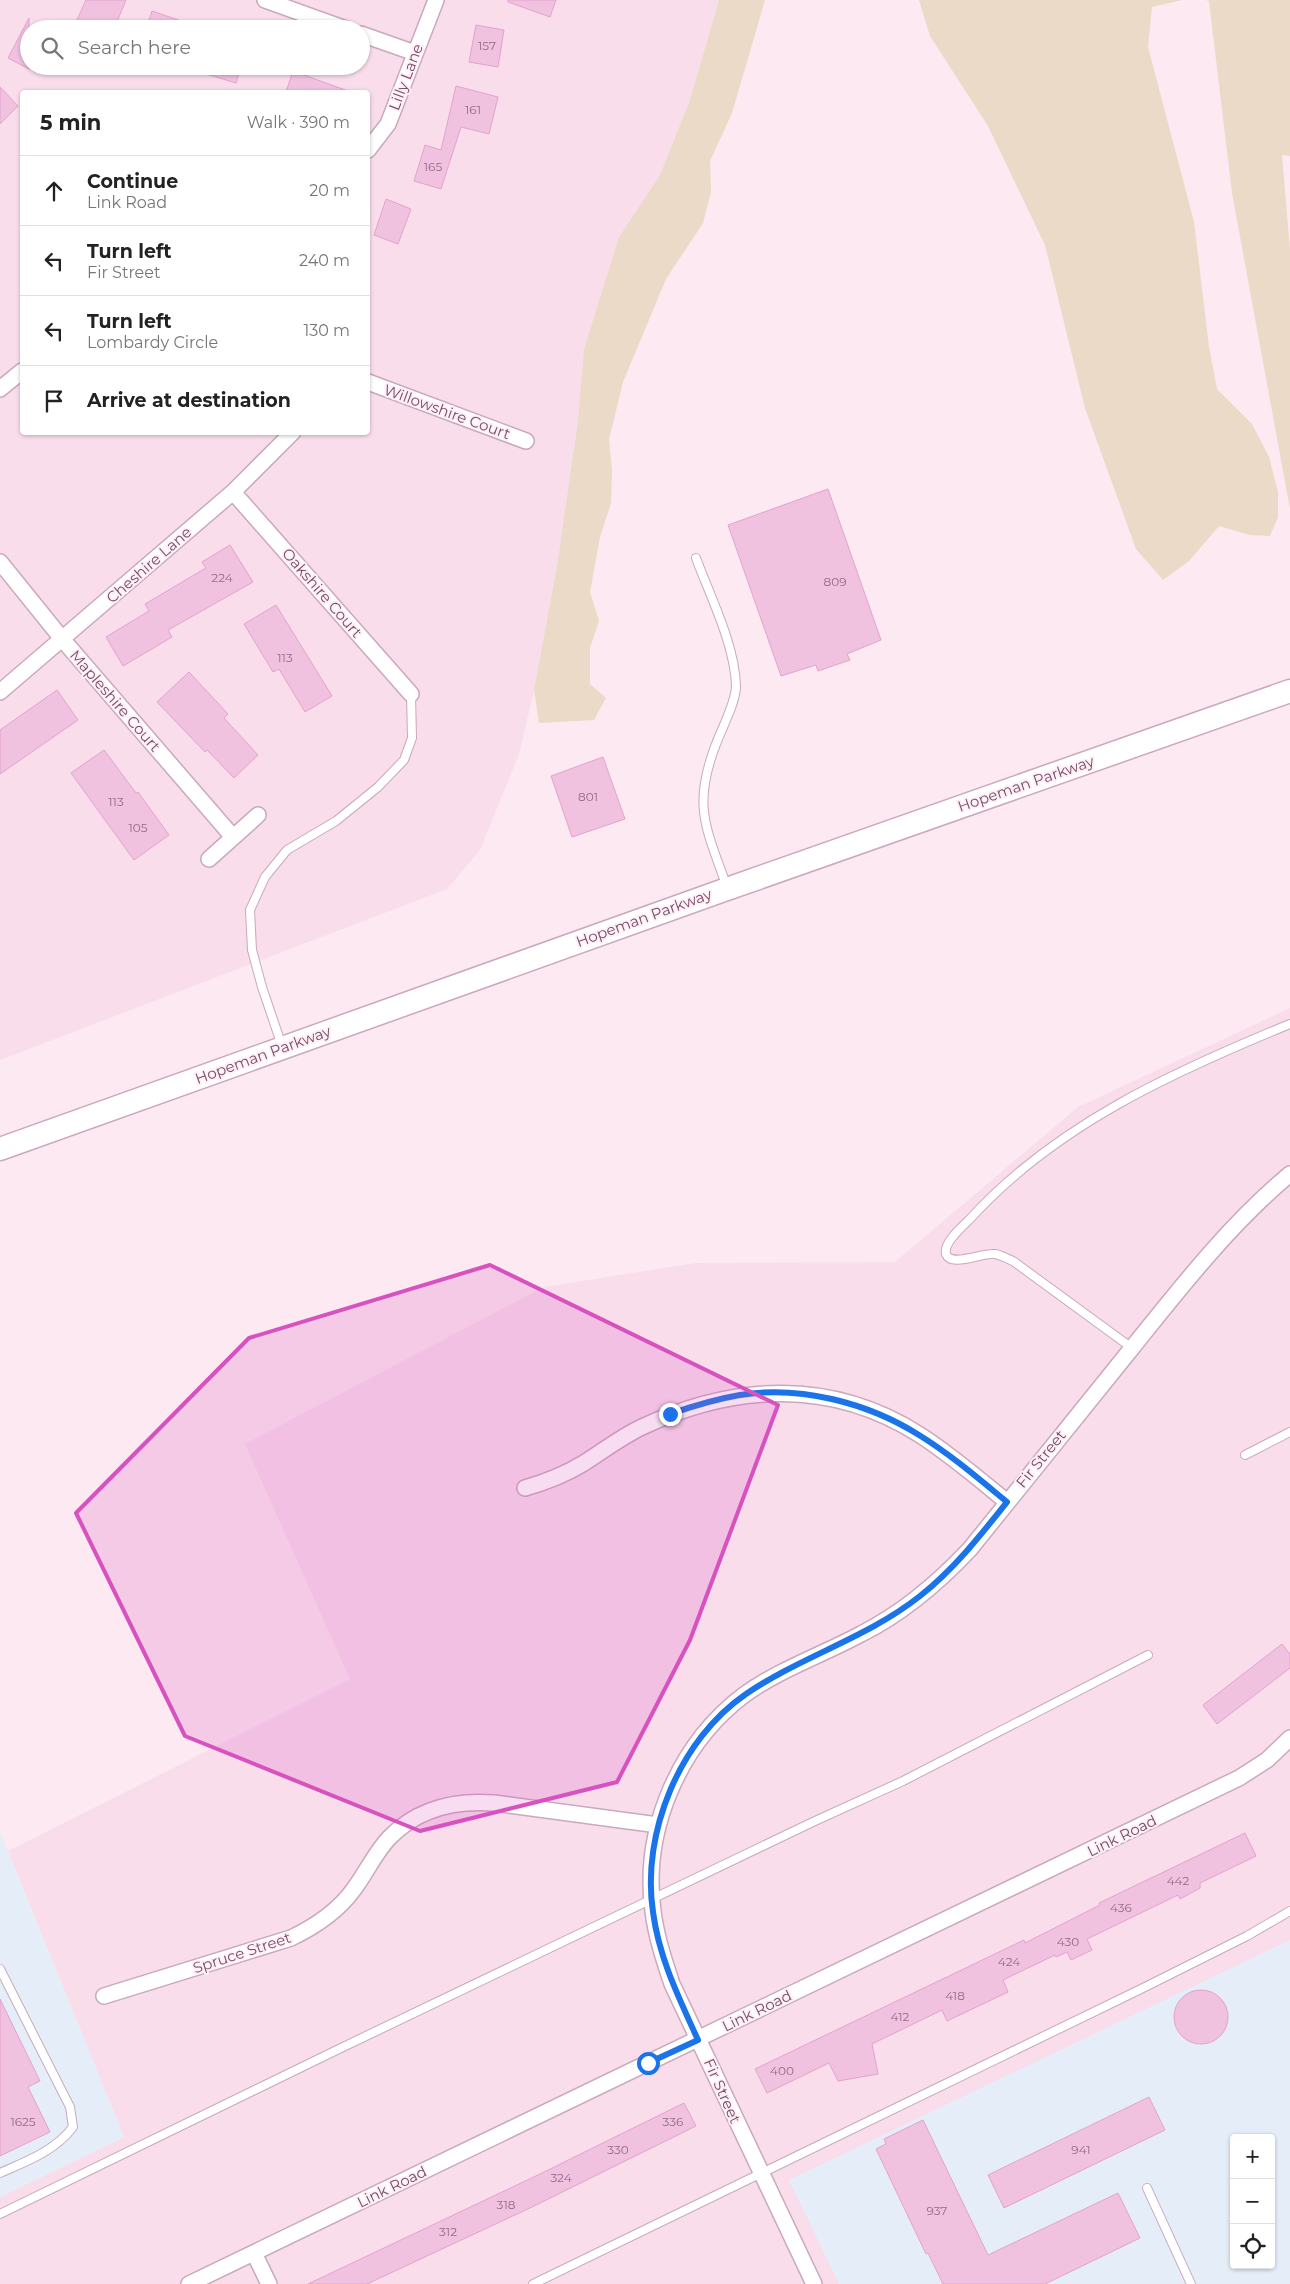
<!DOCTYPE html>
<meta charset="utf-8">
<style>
body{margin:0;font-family:Montserrat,sans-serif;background:#f6f6f6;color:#222}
.controls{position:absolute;right:15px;bottom:15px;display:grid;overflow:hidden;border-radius:5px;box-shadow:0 1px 4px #0004}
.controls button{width:45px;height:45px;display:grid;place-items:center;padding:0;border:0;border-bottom:1px solid #e0e0e0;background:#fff;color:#222;font:25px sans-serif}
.stop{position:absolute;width:15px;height:15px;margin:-11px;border:4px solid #1a73e8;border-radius:50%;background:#fff}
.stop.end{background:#1a73e8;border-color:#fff;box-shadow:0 1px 5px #0008}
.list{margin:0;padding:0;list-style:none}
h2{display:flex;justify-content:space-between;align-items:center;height:65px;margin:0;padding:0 20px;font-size:21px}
h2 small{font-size:16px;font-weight:400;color:#767676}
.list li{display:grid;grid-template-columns:32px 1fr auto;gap:15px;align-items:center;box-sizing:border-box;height:70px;padding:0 20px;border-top:1px solid #e0e0e0}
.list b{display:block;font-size:19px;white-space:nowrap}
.list p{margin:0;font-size:16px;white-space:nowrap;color:#767676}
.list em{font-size:16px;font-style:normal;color:#767676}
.icon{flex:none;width:28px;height:28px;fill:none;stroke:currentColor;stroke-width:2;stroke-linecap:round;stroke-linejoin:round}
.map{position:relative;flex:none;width:1290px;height:2284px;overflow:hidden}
.search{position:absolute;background:#fff;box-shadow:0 1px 4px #0004;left:20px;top:20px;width:350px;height:55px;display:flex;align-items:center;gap:12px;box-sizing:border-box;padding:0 18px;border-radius:28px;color:#767676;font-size:19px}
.panel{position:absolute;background:#fff;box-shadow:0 1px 4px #0004;left:20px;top:90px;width:350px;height:345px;border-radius:5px}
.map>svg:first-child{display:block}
.residential{fill:#f9ddeb;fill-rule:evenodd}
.education{fill:#e5edf9;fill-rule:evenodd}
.green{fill:#eadac7}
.building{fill:#f1c1e0;stroke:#e3a2cd}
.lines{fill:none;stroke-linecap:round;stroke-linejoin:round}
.service-casing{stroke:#c9a9bd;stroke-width:10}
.minor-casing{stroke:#c9a9bd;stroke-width:18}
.secondary-casing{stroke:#cda7be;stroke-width:25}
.service{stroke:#fff;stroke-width:8}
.minor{stroke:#fff;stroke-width:15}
.secondary{stroke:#fff;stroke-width:22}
.route{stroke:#1a73e8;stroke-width:6}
.marked{fill:#d752bf;fill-opacity:0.2;stroke:#d752bf;stroke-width:4;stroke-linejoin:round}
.labels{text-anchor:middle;stroke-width:4;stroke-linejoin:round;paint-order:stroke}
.number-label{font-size:12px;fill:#956a87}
.street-label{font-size:15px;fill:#764d69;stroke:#ffeff6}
</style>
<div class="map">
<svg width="1290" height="2284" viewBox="0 0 1290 2284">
<rect width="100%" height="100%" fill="#fce9f1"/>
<path class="residential" d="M0,0h719l-29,100 -30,75 -41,62 -35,112 -6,72 -21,145 -23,124 -15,64 -39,96 -33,39 -447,171zM29,29h332v37h-332zM22,92h346v340h-346z
M1290,1008v1276h-1290v-87l124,-60 -116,-286 342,-172 -105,-235 299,-157 152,-24 199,-1 183,-155zM1234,2138h37v127h-37z"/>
<path class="education" d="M0,1832l124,305 -124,60z
M1290,1940v344h-451l-50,-104zM1234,2138h37v127h-37z"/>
<path class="green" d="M719,0h46l-33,113 -22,48 1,31 -8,31 -37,56 -43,103 -14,57 3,32 -1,32 -11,34 -10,55 9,29 -9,27v36l16,14 -12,22 -55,3 -5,-33 23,-124 21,-145 6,-72 35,-112 41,-62 30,-75z
M919,0h263l-30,7 -4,40 46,175 15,125 8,42 35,35 17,33 9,35v25l-8,19 -20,-1 -31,-9 -30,35 -26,19 -27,-31 -51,-141 -40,-163 -57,-119 -58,-90z
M1206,0h84v156l-8,-1 8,95v259l-58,-316 -23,-192z"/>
<path class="building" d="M86,0h40l-12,29h-22l-16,-7z
M508,0h48l-6,17 -42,-15z
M152,11l44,15 -1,3h-49z
M29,18v51l-21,-11z
M476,25l28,5 -6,37 -29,-5z
M193,66h48l-5,17 -43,-13z
M293,71l55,20 -1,1h-61z
M456,86l42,11 -9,37 -28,-7 -20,62 -27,-8 11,-36 16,5z
M0,87l18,19 -18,18z
M386,199l25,10 -13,35 -24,-9z
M828,489l53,151 -34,14 3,6 -32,11 -2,-6 -35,11 -53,-151z
M230,545l23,37 -85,48 4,7 -49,29 -17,-29 43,-26 -4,-7 61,-36 -4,-6z
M276,605l56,91 -27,16 -26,-43 -6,3 -29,-48z
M189,672l39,42 -4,4 34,37 -24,23 -27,-28 -2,2 -48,-50z
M57,690l21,30 -78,54v-44z
M104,750l32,43 2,-1 31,43 -35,25 -63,-87z
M603,757l22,62 -53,18 -21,-61z
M1282,1644l8,10v14l-73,56 -14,-19z
M1245,1833l11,23 -56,27v5l-20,11 -2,-4 -91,44 5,11 -21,10 -4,-8 -11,5 -1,-2 -52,25 5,12 -61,29 -5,-11 -70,34 6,30 -40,7 -9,-18 -62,30 -12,-24 269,-129 1,3 75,-38 -1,-2z
M1174 2017a27 27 0 1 1 54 0a27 27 0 1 1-54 0Z
M0,1999l40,82 -12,6 22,45 -50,24z
M1149,2097l16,33 -161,78 -16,-33z
M684,2103l12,23 -164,81 -165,77h-59l232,-110z
M923,2120l65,135 130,-62 22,45 -95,46h-102l-15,-31 -2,1 -50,-105 10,-5 -2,-5z"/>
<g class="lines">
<defs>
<path id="service" d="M696,558c14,38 39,87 40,128 0,16 -14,42 -20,58 -24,62 -10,84 11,143
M282,1046l-20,-59 -10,-37 -2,-40 15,-33 22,-27 49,-29 42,-34 26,-27 8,-22 -1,-44
M1132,1348l-119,-87c-5,-2 -12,-6 -18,-7 -12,-2 -44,14 -49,0 -3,-11 16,-27 23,-34 86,-95 204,-148 321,-196
M1245,1455l45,-23
M0,1969l70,138 3,20c-18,24 -46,34 -73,46
M1147,2188l44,96
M0,2214l341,-166 474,-227 88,-40 245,-126
M533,2284l608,-295 106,-53 43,-25"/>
<path id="minor" d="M265,0l81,29
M361,34l54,19
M368,150l20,-26 48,-124
M368,382l158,59
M0,389l22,-18
M233,492l178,202
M0,562l63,78 170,197
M0,692l233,-200 60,-60
M209,859l49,-44
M525,1488c21,-6 41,-14 59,-25 19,-12 37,-26 58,-36 92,-43 189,-49 278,8 31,20 59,44 87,67
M104,1996l187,-58c23,-11 48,-28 63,-49 12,-16 21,-36 35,-51 28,-29 66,-38 105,-35l164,22
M254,2253l15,31
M189,2284l1050,-506 28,-18 23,-22
M814,2284l-142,-300c-8,-24 -16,-48 -19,-73 -11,-81 26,-167 91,-216 36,-26 78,-40 117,-61 42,-21 77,-51 109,-85 54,-68 108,-135 162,-201 49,-61 98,-124 158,-174"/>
<path id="secondary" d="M0,1149l727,-260 563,-198"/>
</defs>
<use href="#service" class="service-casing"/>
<use href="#minor" class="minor-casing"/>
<use href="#secondary" class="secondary-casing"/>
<use href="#service" class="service"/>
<use href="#minor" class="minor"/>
<use href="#secondary" class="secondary"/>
</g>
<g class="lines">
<path class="route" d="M648,2063l50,-23c-19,-42 -39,-82 -45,-128 -12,-79 27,-173 93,-218 56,-38 121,-56 174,-98 34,-27 60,-60 87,-94 -28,-23 -57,-48 -88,-67 -51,-32 -119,-50 -179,-40 -24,4 -47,11 -70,19"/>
</g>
<path class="marked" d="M490,1265l288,140 -88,235 -73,142 -197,49 -235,-95 -109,-223 173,-175z"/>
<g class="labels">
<g class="number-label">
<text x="487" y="50">157</text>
<text x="473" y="114">161</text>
<text x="433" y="171">165</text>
<text x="222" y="582">224</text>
<text x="835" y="586">809</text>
<text x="285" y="662">113</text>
<text x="588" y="801">801</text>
<text x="116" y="806">113</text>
<text x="138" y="832">105</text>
<text x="1178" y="1885">442</text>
<text x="1121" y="1912">436</text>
<text x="1068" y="1946">430</text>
<text x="1009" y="1966">424</text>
<text x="955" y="2000">418</text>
<text x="900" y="2021">412</text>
<text x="782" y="2075">400</text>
<text x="23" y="2126">1625</text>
<text x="673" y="2126">336</text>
<text x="618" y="2154">330</text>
<text x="1081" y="2154">941</text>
<text x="561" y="2182">324</text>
<text x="506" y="2209">318</text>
<text x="937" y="2215">937</text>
<text x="448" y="2236">312</text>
</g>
<g class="street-label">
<text transform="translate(406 77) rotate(-69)" y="5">Lilly Lane</text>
<text transform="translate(447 412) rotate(20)" y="5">Willowshire Court</text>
<text transform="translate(149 565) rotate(-41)" y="5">Cheshire Lane</text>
<text transform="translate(322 593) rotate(49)" y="5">Oakshire Court</text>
<text transform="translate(115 701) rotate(49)" y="5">Mapleshire Court</text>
<text transform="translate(1026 784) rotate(-19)" y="5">Hopeman Parkway</text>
<text transform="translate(644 918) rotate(-20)" y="5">Hopeman Parkway</text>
<text transform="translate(263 1055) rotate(-20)" y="5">Hopeman Parkway</text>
<text transform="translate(1041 1459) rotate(-51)" y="5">Fir Street</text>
<text transform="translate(1122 1836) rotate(-26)" y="5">Link Road</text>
<text transform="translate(242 1953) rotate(-18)" y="5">Spruce Street</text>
<text transform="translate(757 2011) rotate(-26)" y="5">Link Road</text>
<text transform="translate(722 2091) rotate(66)" y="5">Fir Street</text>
<text transform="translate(392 2187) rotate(-26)" y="5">Link Road</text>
</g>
</g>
</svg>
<div class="controls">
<button>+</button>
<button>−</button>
<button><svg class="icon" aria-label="locate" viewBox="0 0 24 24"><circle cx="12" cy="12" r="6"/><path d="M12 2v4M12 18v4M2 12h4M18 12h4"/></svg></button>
</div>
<div class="stop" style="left:648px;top:2063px"></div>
<div class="stop end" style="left:670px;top:1414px"></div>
<div class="search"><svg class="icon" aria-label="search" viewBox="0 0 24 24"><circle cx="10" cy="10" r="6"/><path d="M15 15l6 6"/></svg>Search here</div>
<section class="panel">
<h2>5 min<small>Walk · 390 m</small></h2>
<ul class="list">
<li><svg class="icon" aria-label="ahead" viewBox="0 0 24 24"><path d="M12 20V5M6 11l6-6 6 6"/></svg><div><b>Continue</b><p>Link Road</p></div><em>20 m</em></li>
<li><svg class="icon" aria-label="left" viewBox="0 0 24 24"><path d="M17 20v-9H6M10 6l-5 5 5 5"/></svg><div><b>Turn left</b><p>Fir Street</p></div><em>240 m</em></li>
<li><svg class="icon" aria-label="left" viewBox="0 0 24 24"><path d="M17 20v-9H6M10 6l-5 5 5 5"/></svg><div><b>Turn left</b><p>Lombardy Circle</p></div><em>130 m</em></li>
<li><svg class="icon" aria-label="arrive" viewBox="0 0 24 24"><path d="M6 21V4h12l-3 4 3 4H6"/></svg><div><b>Arrive at destination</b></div></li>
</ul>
</section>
</div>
